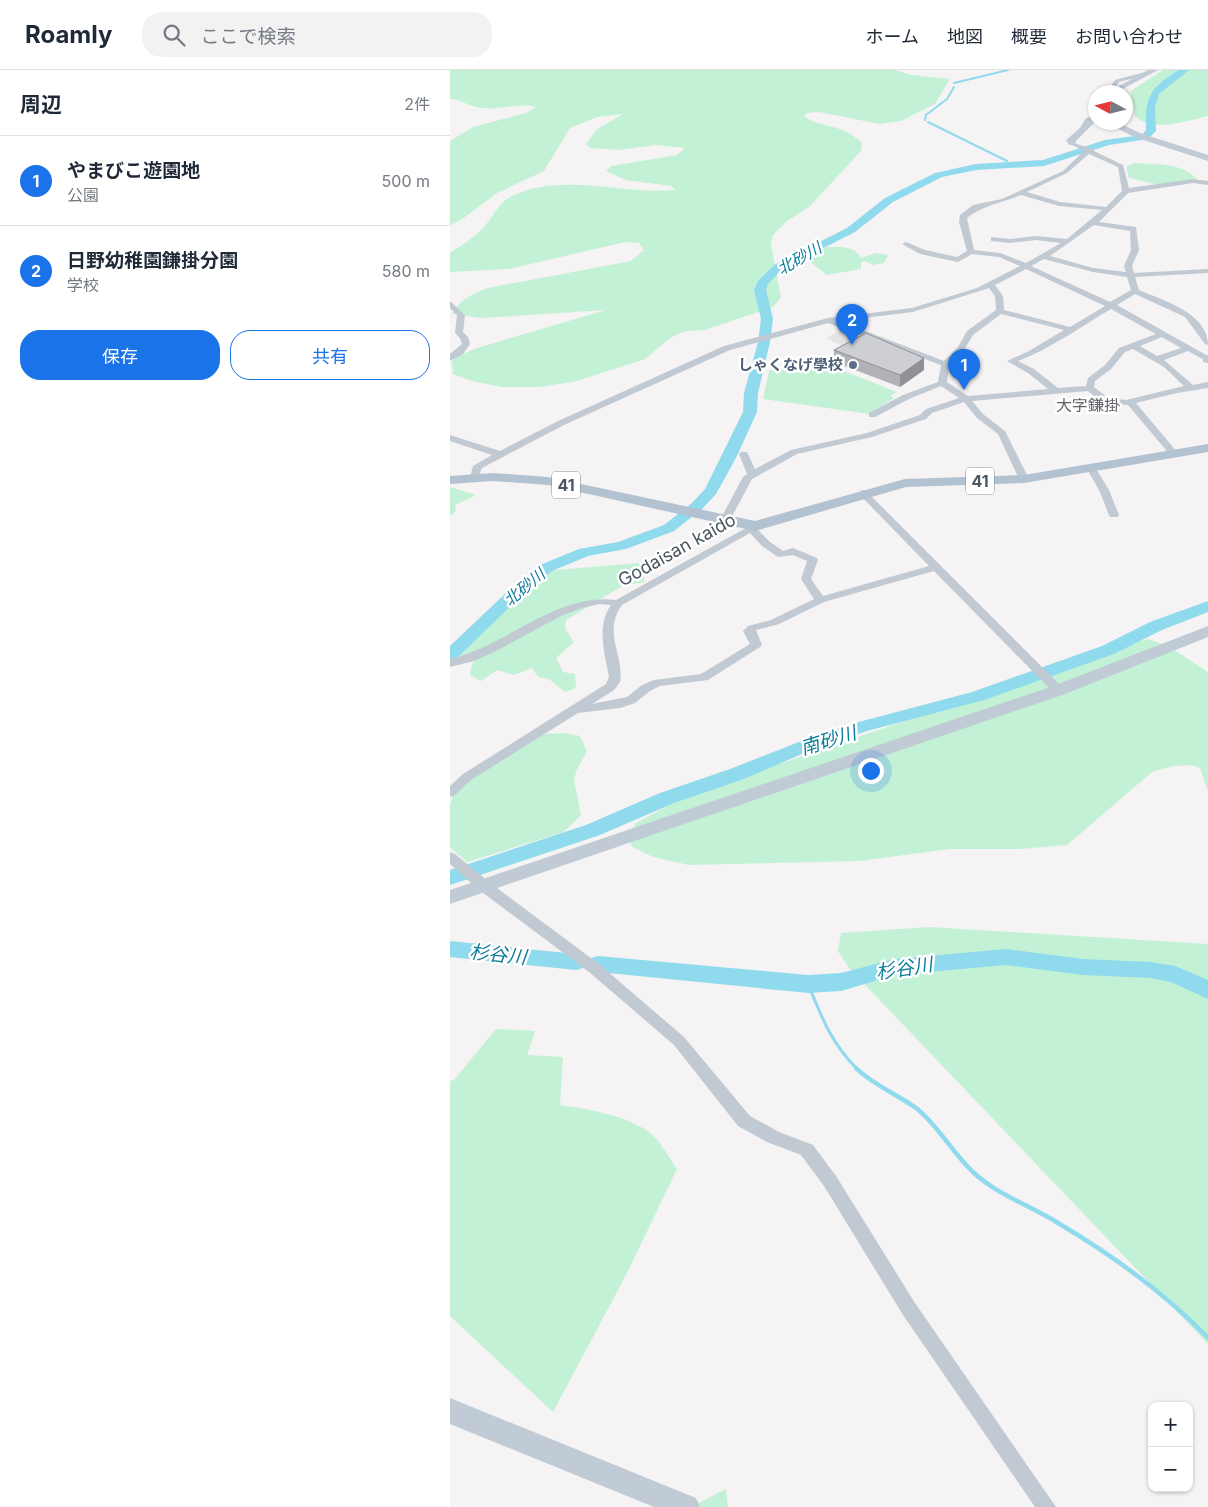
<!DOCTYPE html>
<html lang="ja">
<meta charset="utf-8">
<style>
body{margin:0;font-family:Inter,"Noto Sans JP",sans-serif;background:#f2f2f3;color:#1f2937}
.controls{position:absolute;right:15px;bottom:15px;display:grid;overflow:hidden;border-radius:10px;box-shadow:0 1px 4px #0004}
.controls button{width:45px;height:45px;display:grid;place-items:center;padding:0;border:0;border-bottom:1px solid #e0e1e3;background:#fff;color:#1f2937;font:25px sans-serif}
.compass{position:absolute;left:638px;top:15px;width:45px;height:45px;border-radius:50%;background:#fff;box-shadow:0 1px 4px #0004;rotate:277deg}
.you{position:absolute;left:420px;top:700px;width:18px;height:18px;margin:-12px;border:4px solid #fff;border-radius:50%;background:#1a73e8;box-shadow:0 0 0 8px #1a73e833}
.badge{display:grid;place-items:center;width:32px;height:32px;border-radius:50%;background:#1a73e8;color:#fff;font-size:16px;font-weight:700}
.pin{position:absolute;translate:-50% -41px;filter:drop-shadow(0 1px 2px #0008)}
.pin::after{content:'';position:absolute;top:26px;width:18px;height:15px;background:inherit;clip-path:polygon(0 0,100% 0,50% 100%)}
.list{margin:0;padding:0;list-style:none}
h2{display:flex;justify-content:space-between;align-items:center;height:65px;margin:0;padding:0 20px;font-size:21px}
h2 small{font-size:16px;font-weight:400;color:#747a83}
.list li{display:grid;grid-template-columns:32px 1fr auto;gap:15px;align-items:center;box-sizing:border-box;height:90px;padding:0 20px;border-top:1px solid #e0e1e3}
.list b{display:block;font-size:19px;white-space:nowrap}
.list p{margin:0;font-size:16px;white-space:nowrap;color:#747a83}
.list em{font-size:16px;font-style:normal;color:#747a83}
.actions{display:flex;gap:10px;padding:15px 20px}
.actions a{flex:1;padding:11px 0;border:1px solid #1a73e8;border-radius:20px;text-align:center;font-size:18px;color:#1a73e8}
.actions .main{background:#1a73e8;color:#fff}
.icon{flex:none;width:28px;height:28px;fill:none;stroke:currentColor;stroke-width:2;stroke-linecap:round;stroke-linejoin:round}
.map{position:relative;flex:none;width:758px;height:1437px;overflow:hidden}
header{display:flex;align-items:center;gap:30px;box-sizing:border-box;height:70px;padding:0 25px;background:#fff;border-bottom:1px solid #e0e1e3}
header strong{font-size:24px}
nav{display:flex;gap:28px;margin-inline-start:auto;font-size:18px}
.search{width:350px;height:45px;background:#f2f2f3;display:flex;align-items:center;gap:12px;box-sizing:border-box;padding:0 18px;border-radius:20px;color:#747a83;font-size:19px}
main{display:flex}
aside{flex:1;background:#fff}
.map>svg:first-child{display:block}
.education{fill:#e6e4e5}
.green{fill:#c3f1d5}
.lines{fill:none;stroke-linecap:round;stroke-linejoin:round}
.stream-far2{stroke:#90daee;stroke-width:2}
.stream-far1{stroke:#90daee;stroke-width:3}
.stream{stroke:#90daee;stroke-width:4.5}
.river{fill:#90daee;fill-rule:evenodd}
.street{fill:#c1cad2;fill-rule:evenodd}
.secondary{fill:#c1cbd6;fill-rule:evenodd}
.primary{fill:#b3c2d1;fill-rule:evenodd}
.wall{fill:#b0b2b7}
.shaded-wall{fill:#909195}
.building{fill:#cdcfd5;stroke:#909195}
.service-dot{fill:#5c6f8a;stroke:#fff;stroke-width:2}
.labels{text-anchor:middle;stroke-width:5;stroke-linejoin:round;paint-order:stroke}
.far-service-label{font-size:15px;font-weight:bold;fill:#4e5e75;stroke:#fff;text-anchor:end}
.far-water-label{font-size:16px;font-style:italic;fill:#0c7c9b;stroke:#fff}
.far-quarter-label{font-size:16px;fill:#5f6368;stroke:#fff}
.shield{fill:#fff;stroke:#808990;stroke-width:1}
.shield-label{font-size:16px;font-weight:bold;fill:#4a5661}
.street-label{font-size:18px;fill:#4a5661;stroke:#fff}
.water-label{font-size:19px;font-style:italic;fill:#0c7c9b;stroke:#fff}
</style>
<header>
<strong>Roamly</strong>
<div class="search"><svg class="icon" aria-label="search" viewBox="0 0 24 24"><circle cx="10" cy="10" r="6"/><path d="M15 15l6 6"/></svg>ここで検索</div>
<nav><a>ホーム</a><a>地図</a><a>概要</a><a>お問い合わせ</a></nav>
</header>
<main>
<aside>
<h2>周辺<small>2件</small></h2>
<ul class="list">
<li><span class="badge">1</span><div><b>やまびこ遊園地</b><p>公園</p></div><em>500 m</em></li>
<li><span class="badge">2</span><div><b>日野幼稚園鎌掛分園</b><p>学校</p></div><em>580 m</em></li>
</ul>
<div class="actions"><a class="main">保存</a><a>共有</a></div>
</aside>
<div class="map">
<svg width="758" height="1437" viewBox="0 0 758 1437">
<rect width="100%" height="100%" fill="#f5f3f3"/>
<path class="education" d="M394,258l31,12 -23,11 -26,-13z"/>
<path class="green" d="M0,0h445l16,5 39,4 -15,25 -34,17 -21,3 -61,-12 -12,1 -3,3c20,14 37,6 58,27l-1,8 -52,56 -22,14 -14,14 -2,9 10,54 -8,9 -68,23 -20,1 -15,7 -25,21 -68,22 -37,6h-38l-30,-6 -19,-7 -1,-13 6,-5 19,-8 129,-38 -124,8 -30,-4c8,-15 20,-20 36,-26l143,-27 13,-11 -5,-7 -14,-1 -116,27 -59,3v-19c12,-8 24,-15 34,-26 9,-10 14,-24 28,-31 52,-24 108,-1 163,-6l-4,-4 -46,-6 -19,-9 5,-5 66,-11 8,-7 -29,-3 -37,5 -29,-2 -4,-4 11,-15 26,-15 -26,3 -27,11 -26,43 -47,22 -36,27 -11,5v-84l23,-14 53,-14 10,-6c-20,-5 -40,5 -60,0 -10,-2 -15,-8 -26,-8z
M713,0h45v46c-23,5 -54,17 -73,0l-4,-25z
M685,93c23,2 45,-1 62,16l-38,6 -30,-7 -3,-11z
M377,177c12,0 28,-2 34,11l15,-5 12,2 -4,8 -11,2 -8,-4 -4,1v7l-34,6 -17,-13 -6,-7z
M361,287l15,7 71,28 -7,4 4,2 -24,16 -107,-15 6,-28 38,-7 -4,-4z
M0,417l26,8 -21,10 1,6 -6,5z
M188,493l6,1v18l-22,4 -56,34 -1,9 9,13 -18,16 7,14 12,2 1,14 -11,4 -16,-13 -11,-2 -6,-9 -18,7 -17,-5 -16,11 -11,-6 2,-11 3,-3 -17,-5 51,-56 35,-29z
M699,569l19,7 40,26v119l-8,-23 -9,-3 -18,1 -21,6 -85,73 -47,4h-70l-91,12 -170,4 -36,-8 -22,-11 -1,-14 6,-9 52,-28 448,-153z
M115,663l15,3 7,15 -11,21 -2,8 7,35 -17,17 -97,30 -17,-15v-43l6,-16 85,-54z
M479,857l279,17v400l-359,-376 -11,-17 3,-18z
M46,959l39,2 -8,24 36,2 -3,48c30,5 63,9 89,27 11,8 20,26 28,37l-50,104 -74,139 -103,-96v-235l4,-1z
M276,1419l2,18h-37z"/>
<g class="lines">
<path class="stream-far2" d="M504,13l54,-13
M475,50l1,-5 21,-16 7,-12
M478,52l79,39"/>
<path class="stream-far1" d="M358,914c14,34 23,59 50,86"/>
<path class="stream" d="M406,998c17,17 41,26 60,40 22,17 37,46 58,65 24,22 57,33 84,50 54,32 107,70 150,115"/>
<path class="river" d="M729,0h10l-30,24 -4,13 1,24 -8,8 -39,6 -65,21 -68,4 -34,7 -49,25 -38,30 -73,37 -14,15 -2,6 7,29 -3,23 -12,51 -1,19 -20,44 -21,38 -14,15 -28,22 -48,18 -38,7 -36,15 -32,26 -64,62 -6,1v-14l58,-55 32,-26 39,-16 39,-7 46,-17 28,-22 13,-14 38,-77 1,-19 14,-51 3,-23 -7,-29 4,-9 16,-16 73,-37 38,-30 50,-25 41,-9 67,-4 62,-20 37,-5 4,-5c-1,-34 4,-42 33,-60z
M758,531v11l-46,18 -48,24 -130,46 -117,31 -56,19 -67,29 -70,24 -74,32 -150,50v-15l136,-45 74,-32 70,-24 69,-27 56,-19 117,-31 130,-46 48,-24z
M0,871l126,13 7,2 4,6 -4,6 -7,2 -126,-13z
M556,879l77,10 67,3 25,4 33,14v19l-37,-17 -21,-4 -67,-3 -77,-10 -111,10 -54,16 -33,2 -210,-21 -7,-2 -4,-6 4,-6 7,-2 210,19 33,-2 54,-14z"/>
<path class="street" d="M699,1l2,3 -32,8 -5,8 2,2h-6l-2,-2 7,-10z
M620,72l23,7 1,2 29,14 6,23 64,-9 15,2v4l-15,-2 -65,10 -29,29 37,5 3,23 -7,16 2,7 74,-4v4l-73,4 4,13c23,10 69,23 69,55l-3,-1 -20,-27 -50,-23 -18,11 91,51v6l-20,-11 -24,9 29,25 15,-3v6l-31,5 -41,10 41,49v4h-6l-43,-51 -26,-3 -14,-11 -116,10 11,13 22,17 24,48 -2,2 -3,1 -5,-3 -21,-45 -21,-16 -13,-16 -32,11 -6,6 -54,18 -75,17 -45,25 -23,43h-8l-1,-2 23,-43 4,-3 -8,-20 2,-2h6l8,17 36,-19 76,-17 53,-18 6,-6 33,-11 -18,-12 -32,13 -34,18h-6v-4l34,-18 35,-13 3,-17 -113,-42 -98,27 -166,75 -82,43 -4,11h-6l-2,-2 3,-11 19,-11 -42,-14v-6l50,16 58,-30 166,-75 104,-28 84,-10 65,-20 43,-22 -21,-9 -27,-3 -14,8 -38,-8 -18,-10 4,-2 19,8 32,7 10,-6 -8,-29 1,-7 13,-10 29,-6 61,-28 21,-20 -14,-7zM639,84l29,13 4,24 -16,16 -46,-5 -33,-10 40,-19zM571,125l38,11 43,4 -35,29 -31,-3 -26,3 -19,-2v4l19,2 26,-3 25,3 -35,20 -26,-10 -26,-3 -7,-32c16,-13 36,-15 54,-23zM644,155l36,6 1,19 -7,16 2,6 -33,-4 -43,-12zM594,189l49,13 34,5 4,13 -21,12 -79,-36zM576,199l79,37 -35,21 -66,-17 -1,-14 -8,-11zM539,218l6,8 1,14 -29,21 -9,16 -14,14 -105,-40 74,-9zM661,239l45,25 -37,14 -14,17 -17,13 -2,8 -28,2 -24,-19 -16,-8c34,-13 62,-34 93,-52zM551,244l63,16 -35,21 -22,10 21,12 20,16 -80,7 -21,-14 2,-17 15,-15 9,-15zM712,267l19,11 -24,8 -17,-10zM683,279l31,18 20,19 -58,14 -18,-2 -14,-11 1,-6 16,-12 14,-17z
M0,231l15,14 -2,17 5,5 2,7 -7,10 -13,7v-7l12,-10 -2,-6 -5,-5 2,-18 -7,-7z
M642,396l3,1 14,23 10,25 -1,2h-8l-1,-2 -10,-25 -12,-21z
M413,420l3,1 196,196 2,3 -2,3h-8l-120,-122 -110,31 -45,22 -23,6 6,15 -2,2 -52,33 -48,6 -10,5 -15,12 -15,5 -42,5 -107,67 -17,16 -4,1v-11l13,-12 143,-90 3,-7c-4,-22 -13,-51 2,-72l-12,-1 -17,4 -21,8 -65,35 -22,10 -24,6v-8c57,-13 105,-66 166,-59l139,-77 4,1 1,2 -3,3 13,13 13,9 10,-3 24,10 1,2 -7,19 12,17 106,-30 -69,-71v-4zM300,463l12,13 16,11 15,-2 14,6 -6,18 13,20 -43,21 -23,6 -5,5 7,13 -49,30 -47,6 -12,5 -15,12 -35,7 22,-14 6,-8c5,-25 -18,-50 2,-77z
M0,782l5,2 34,28 110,82 85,73 66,79 29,16 34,13 23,31 79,127 141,204h-21l-132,-192 -79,-129 -23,-31 -34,-13 -29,-16 -64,-81 -85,-73 -110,-82 -29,-26z"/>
<path class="secondary" d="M698,0h10l-41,22h-9z
M646,45v6l-20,20 -1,4h-6l-3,-5 14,-12 6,-10z
M655,52h12l23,11 68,22v6l-74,-24z
M758,285v8l-5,-1v-6z
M758,556v11l-143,57 -615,210v-14l603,-204z
M0,1328l246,100 4,9h-46l-204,-83z"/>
<path class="primary" d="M758,374v8l-184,31 -118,4 -151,44 -207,-46 -55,-4 -43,3v-8l43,-3 55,4 207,44 150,-42 119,-4z"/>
</g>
<path class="wall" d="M384,280l90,8v12l-24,17 -66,-25z"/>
<path class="shaded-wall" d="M474,288v12l-24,17v-12z"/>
<path class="building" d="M416,263l58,25 -24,17 -66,-25z"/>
<circle class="service-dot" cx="403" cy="295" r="5"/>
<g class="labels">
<g class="far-service-label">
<text x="393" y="300">しゃくなげ學校</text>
</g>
<g class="far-water-label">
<text transform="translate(349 188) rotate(-30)" y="6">北砂川</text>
<text transform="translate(74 517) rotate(-40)" y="6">北砂川</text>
</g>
<g class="far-quarter-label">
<text x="638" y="341">大字鎌掛</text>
</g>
<g class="shield">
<rect x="516" y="397.5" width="28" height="27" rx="4"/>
<rect x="102" y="401.5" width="28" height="27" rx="4"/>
</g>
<g class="shield-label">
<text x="530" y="417">41</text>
<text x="116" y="421">41</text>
</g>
<g class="street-label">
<text transform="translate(227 480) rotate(-29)" y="6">Godaisan kaido</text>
</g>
<g class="water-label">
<text transform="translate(378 670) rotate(-17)" y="7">南砂川</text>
<text transform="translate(48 884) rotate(6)" y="7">杉谷川</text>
<text transform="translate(454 898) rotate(-9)" y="7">杉谷川</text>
</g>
</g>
</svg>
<div class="controls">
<button>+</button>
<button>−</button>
</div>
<svg class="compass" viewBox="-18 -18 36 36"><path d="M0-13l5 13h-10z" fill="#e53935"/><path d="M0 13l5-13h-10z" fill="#747a83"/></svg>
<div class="you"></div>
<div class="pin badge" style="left:514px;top:320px">1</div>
<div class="pin badge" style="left:402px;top:275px">2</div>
</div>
</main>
